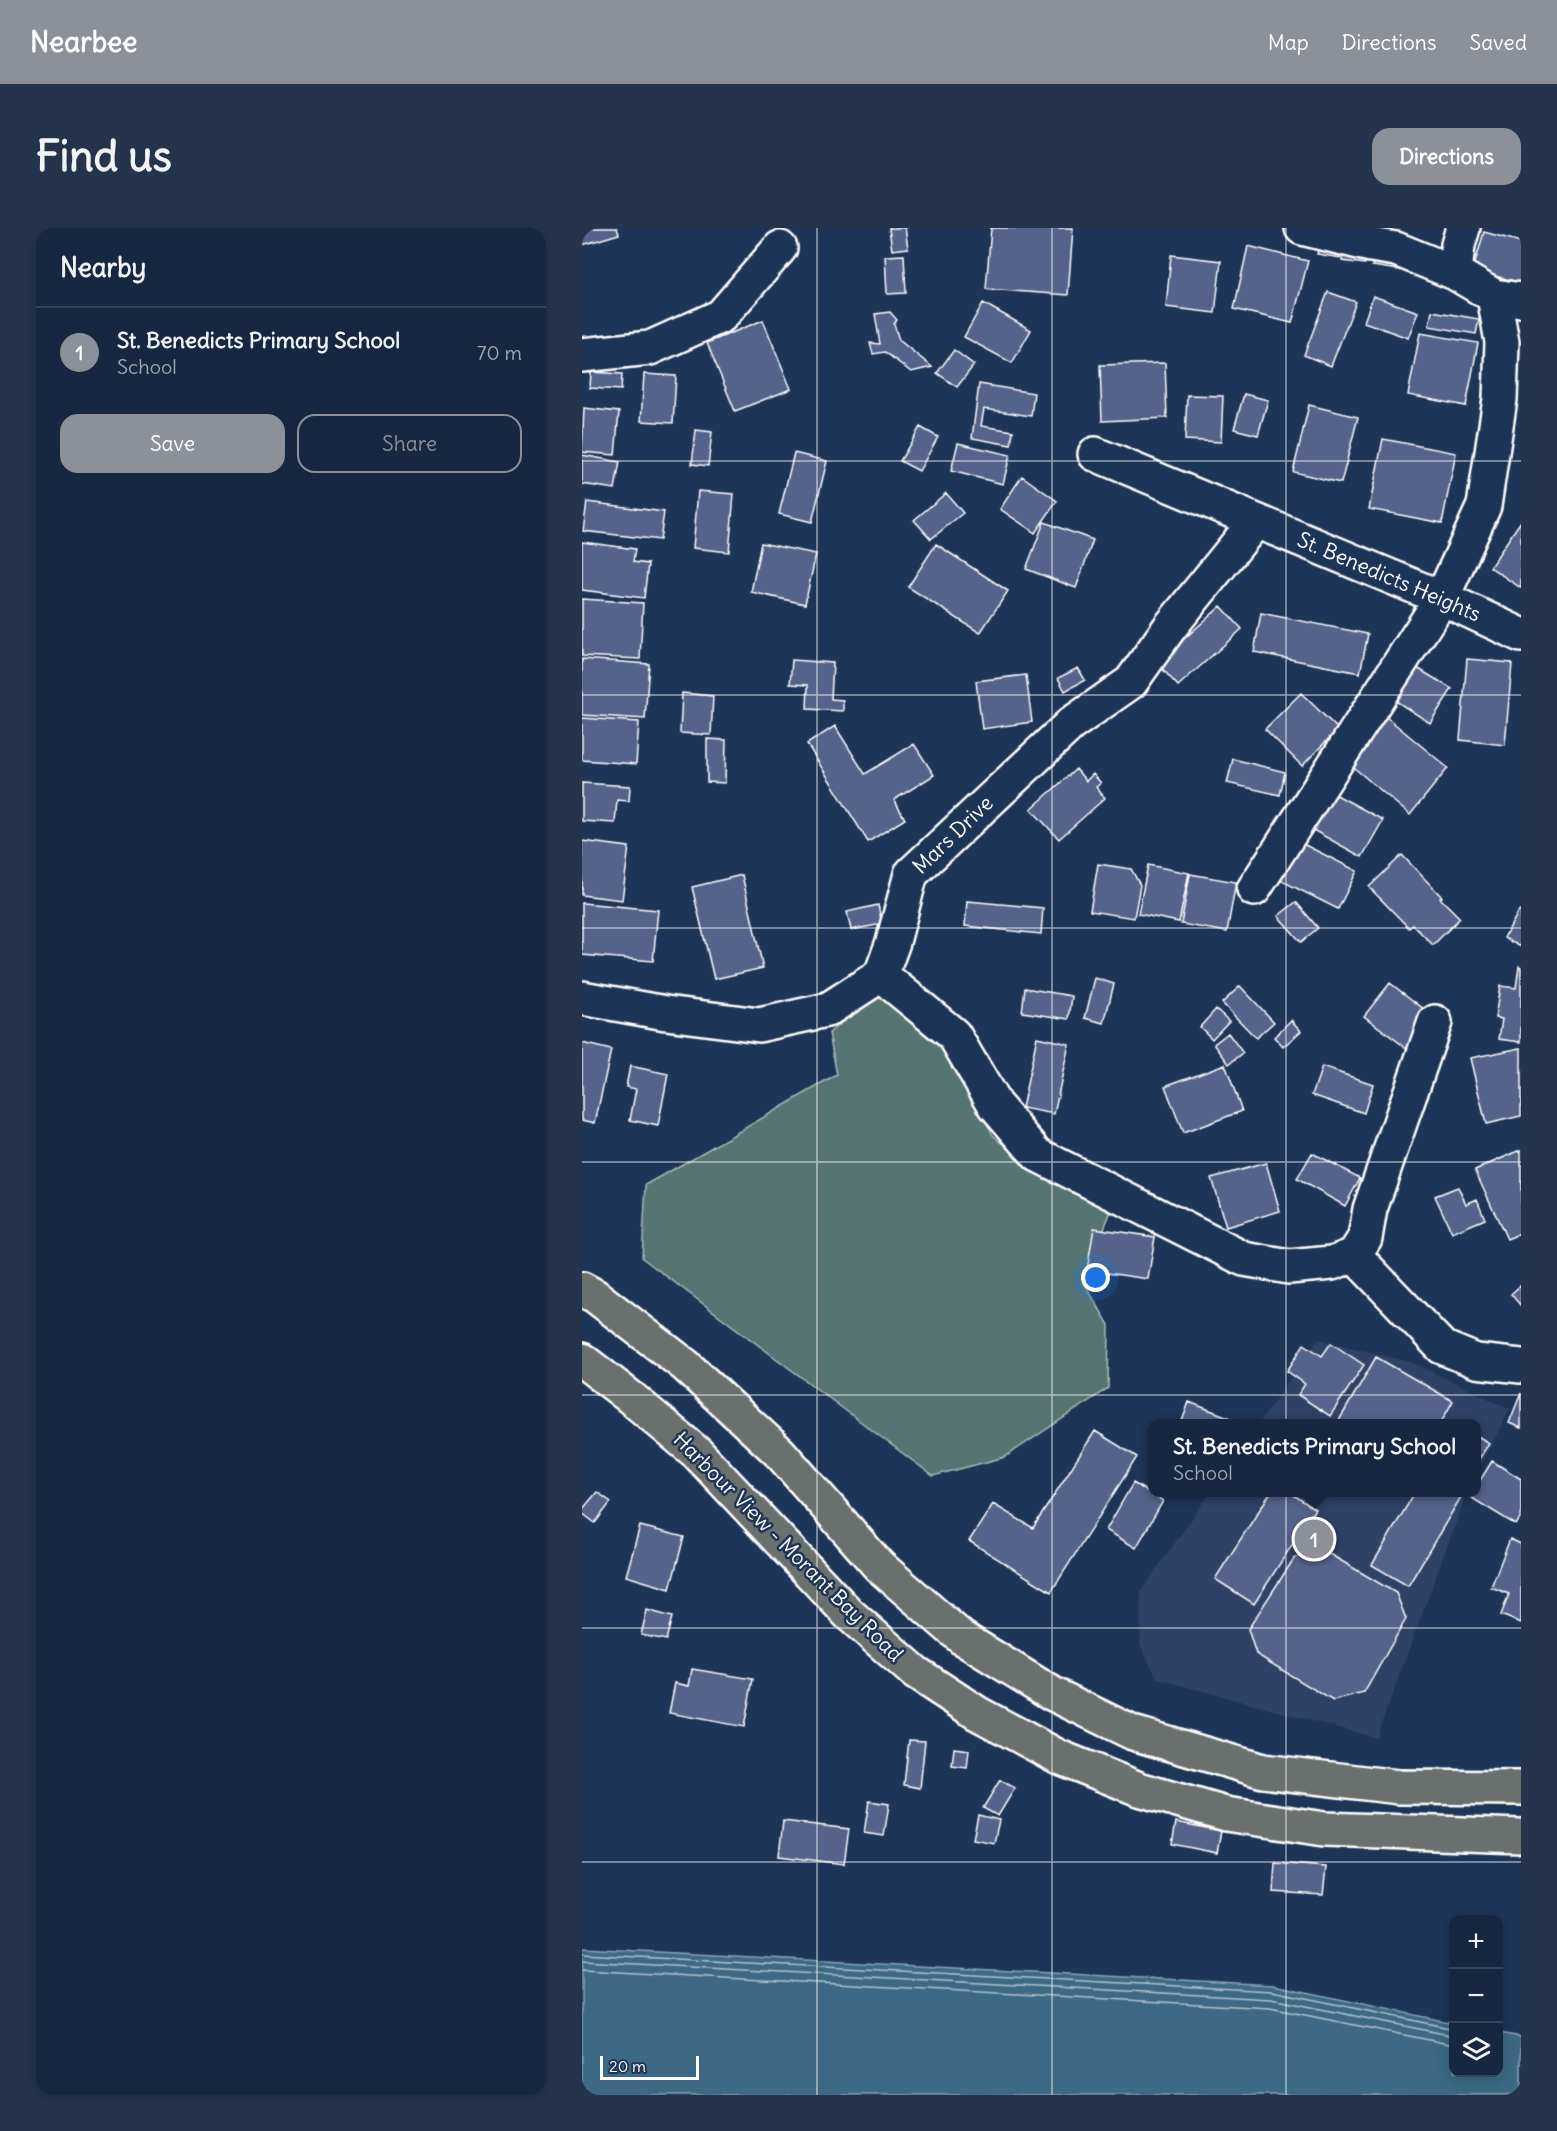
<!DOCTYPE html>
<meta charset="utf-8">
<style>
body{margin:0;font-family:Delius,sans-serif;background:#23344c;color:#f1f3f6}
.controls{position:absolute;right:18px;bottom:18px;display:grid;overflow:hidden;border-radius:12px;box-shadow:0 3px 15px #0003}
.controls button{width:54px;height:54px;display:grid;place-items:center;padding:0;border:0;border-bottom:2px solid #35445a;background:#162841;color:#f1f3f6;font:30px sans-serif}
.scale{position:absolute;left:18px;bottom:15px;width:99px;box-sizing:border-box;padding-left:6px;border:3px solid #fff;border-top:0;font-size:16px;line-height:21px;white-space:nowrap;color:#fff;-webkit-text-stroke:4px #1d3557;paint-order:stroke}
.you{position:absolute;left:514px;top:1050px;width:21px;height:21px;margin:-15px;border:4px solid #fff;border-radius:50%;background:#1a73e8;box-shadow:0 0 0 9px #1a73e833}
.badge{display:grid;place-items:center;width:39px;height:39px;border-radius:50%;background:#8c9099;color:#fff;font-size:20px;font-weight:700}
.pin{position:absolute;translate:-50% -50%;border:3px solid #fff;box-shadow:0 2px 6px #0006}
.popup{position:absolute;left:566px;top:1191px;width:333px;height:78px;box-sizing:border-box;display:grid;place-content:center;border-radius:12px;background:#162841;filter:drop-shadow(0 2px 4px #0005);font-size:20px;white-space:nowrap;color:#9ea6b1}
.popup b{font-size:22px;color:#f1f3f6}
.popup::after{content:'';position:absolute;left:50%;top:100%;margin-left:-12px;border:12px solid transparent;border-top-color:#162841}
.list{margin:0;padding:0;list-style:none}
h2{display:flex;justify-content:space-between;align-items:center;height:78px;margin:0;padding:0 24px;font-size:26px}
h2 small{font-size:20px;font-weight:400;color:#9ea6b1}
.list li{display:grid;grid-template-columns:39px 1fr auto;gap:18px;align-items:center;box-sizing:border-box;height:90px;padding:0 24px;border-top:2px solid #35445a}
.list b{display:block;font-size:22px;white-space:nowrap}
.list p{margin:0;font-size:20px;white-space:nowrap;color:#9ea6b1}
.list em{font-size:20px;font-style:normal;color:#9ea6b1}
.actions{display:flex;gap:12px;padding:18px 24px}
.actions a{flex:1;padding:14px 0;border:2px solid #8c9099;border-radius:18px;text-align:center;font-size:21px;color:#8c9099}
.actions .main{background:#8c9099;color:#fff}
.icon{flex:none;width:33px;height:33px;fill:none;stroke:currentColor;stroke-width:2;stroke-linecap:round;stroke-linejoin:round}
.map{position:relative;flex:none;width:939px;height:1867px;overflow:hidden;border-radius:18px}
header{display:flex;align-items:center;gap:36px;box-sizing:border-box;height:84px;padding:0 30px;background:#8c9099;color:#fff}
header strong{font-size:28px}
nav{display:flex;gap:33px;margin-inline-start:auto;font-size:21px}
.intro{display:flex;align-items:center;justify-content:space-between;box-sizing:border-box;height:144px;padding:0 36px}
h1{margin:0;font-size:42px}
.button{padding:15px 27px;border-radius:18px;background:#8c9099;color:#fff;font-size:21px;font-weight:700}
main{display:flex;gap:36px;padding:0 36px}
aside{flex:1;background:#162841;border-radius:18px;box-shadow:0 3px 15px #0003}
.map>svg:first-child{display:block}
.built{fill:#2d4366}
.green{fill:#577472;stroke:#abbab8;stroke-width:1.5}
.water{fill:#3e6984;stroke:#8ba5b5;stroke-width:1.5}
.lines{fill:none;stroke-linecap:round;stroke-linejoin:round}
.shore{stroke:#b2c3ce;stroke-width:1.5}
.building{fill:#52638a;stroke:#fff;stroke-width:1.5}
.street-casing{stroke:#fff;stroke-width:38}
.highway-casing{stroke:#fff;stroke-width:38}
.street{stroke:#1d3557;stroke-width:33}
.highway{stroke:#6a706d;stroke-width:33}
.grid{fill:none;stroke:#fff;stroke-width:1.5;stroke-opacity:0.55}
.labels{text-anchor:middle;stroke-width:5;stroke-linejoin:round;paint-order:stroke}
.street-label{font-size:21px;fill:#fff;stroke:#1d3557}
</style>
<header>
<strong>Nearbee</strong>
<nav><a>Map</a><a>Directions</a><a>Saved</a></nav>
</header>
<div class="intro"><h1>Find us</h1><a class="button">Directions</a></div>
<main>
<aside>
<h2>Nearby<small></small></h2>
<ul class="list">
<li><span class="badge">1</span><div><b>St. Benedicts Primary School</b><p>School</p></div><em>70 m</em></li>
</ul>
<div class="actions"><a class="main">Save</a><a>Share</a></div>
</aside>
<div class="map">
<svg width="939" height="1867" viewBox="0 0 939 1867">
<rect width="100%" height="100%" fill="#1d3557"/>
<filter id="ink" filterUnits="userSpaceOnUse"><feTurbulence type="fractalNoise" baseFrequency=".0167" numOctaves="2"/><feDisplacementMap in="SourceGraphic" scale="12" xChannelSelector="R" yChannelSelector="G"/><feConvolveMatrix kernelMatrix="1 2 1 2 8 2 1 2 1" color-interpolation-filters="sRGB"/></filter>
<g filter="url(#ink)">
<path class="built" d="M736,1111l96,24 96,46 -34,64v-49h-218z
M628,1265h257l-91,245 -218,-59 -18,-34 1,-54z"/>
<path class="green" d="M295,763l67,52 49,92 31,27 87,49 -28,70 26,44 -1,63 -103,69 -72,19 -291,-218 4,-73 191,-110 -8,-42z"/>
<path class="water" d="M0,1720l691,37 180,38 1,49h44l1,-39 22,4v58h-939z"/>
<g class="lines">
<path class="shore" d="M0,1726l690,37 182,38
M0,1733l689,38 183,37
M0,1742l688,38 184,37"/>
</g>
<path class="building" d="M0,0h35l2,6 -37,11z
M307,0h16l3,20 -16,2z
M409,0h82l-5,67 -82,-6z
M902,4l37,10v41l-48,-13z
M666,18l60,15 -16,62 -58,-14z
M737,19l23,4 -2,7 -23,-4z
M761,25l23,3 -1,8 -23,-3z
M322,27l2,38 -19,1 -2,-38z
M589,27l50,6 -6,52 -49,-6z
M792,31l24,3 -1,8 -25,-4z
M746,64l28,10 -25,64 -27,-11z
M791,68l45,16 -10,26 -44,-16z
M401,75l48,27 -19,33 -48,-26z
M850,83l47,8 -3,15 -47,-8z
M308,84l7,8 -3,4 5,16 33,27 -21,5 -26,-20 -12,2 -3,-11 10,1 -5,-30z
M181,92l28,69 -56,22 -28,-68z
M838,105l58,10 -12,63 -58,-11z
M372,122l20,15 -17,22 -20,-14z
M583,135l2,55 -65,3 -2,-56z
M9,144l31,2 -1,16 -31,-2z
M62,146l32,2 -3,47 -32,-2z
M397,156l55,9 -3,23 -47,-7 -3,17 32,5 -2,14 -39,-7z
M662,166l24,6 -10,35 -24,-6z
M605,167l36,1 -2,46 -36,-2z
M727,177l49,12 -17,66 -48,-11z
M2,180l35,4 -4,43 -33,-3z
M338,199l18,10 -19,34 -19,-10z
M114,202l16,2 -4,34 -16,-2z
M801,211l73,14 -14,70 -73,-14z
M376,215l52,12 -7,29 -52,-13z
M212,225l33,8 -15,61 -33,-8z
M0,227l38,7 -5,27 -33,-5z
M440,248l35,25 -22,32 -35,-24z
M116,263l36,3 -5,58 -36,-4z
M364,265l17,20 -32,26 -17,-19z
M5,274l77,10 -4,28 -77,-9z
M939,293v67l-31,-21z
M462,294l49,18 -17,48 -50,-19z
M0,314l53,7 -2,13 15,2 -4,34 -62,-8z
M179,315l55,11 -11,50 -54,-12z
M354,316l72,47 -28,42 -72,-46z
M0,371l61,4 -3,56 -58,-3z
M639,378l21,23 -64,57 -21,-23z
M679,385l107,21 -8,39 -106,-21z
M0,431l67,5 -4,55 -63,-4z
M885,431l45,4 -7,82 -45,-5z
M210,432l41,3 -2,36 12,1v11l-36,-2 1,-24 -18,-1z
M830,437l40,24 -22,34 -39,-25z
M496,440l7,12 -20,11 -7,-13z
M444,447l6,47 -50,7 -6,-48z
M100,465l31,3 -2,39 -31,-2z
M719,465l37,36 -36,37 -37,-37z
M802,487l64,53 -38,47 -64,-54z
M0,490l57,4 -3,42 -54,-4z
M253,498l30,48 49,-30 20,31 -40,25 11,19 -37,23 -61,-98z
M125,511l19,1 -1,43 -18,-1z
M651,531l52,13 -5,23 -53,-12z
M494,541l10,12 7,-7 8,9 -5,4 9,11 -46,41 -28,-30z
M0,555l48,3 -1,15 -12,-1 -2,23 -33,-2z
M749,564l52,28 -21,37 -51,-28z
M0,613l47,6 -7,53 -40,-5z
M715,613l60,30 -19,38 -60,-30z
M820,627l40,42 -2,1 20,20 -27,27 -20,-20 -4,3 -40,-41z
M516,636l33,5 9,16 -6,33 -44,-7z
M566,637l41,8 -10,49 -41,-8z
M608,646l46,8 -9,50 -46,-8z
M160,647l21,93 -49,11 -22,-92z
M385,673l76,7 -2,26 -76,-8z
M714,674l22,26 -17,14 -23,-26z
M0,675l76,7 -5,51 -71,-6z
M296,677l4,19 -31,6 -4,-18z
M937,683l2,1v35l-17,-9z
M937,738l2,1v75l-22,-3 3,-20 -7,-1 5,-32 16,2z
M513,750l19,6 -10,39 -19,-5z
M808,755l39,30 -16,21 6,4 -10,12 -45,-34z
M658,758l34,36 -18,16 -34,-35z
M443,760l47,8 -3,23 -47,-7z
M634,781l13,12 -17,18 -12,-12z
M709,792l10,11 -18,16 -9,-10z
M646,805l15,20 -14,11 -15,-20z
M455,809l32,7 -15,70 -32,-6z
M0,815l29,7 -16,73 -13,-3z
M939,820v68l-35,8 -16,-66z
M643,836l17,47 -59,22 -18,-47z
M48,838l38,8 -10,52 -28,-6 6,-31 -10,-2z
M740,839l51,17 -9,29 -52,-18z
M939,922v83l-14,6 -32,-69z
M730,925l48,25 -15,28 -48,-27z
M684,935l14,48 -54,16 -15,-49z
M876,959l8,17 11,-5 8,20 -33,14 -17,-37z
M512,1000l61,9 -7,42 -61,-9z
M939,1057v21l-10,-12z
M749,1115l33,22 -34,51 -32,-21 7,-11 -18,-13 17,-27 18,12z
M794,1129l77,44 -13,23h-103z
M939,1165v35l-12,-5z
M607,1174l47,18 -2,4h-53z
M513,1203l42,26 -86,135 -82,-51 24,-37 40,24z
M894,1207l13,8 -13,21z
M910,1233l29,18v38l-5,8 -46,-28 2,-5h4v-5z
M551,1255l30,18 -27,47 -30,-18z
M15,1264l14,10 -16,21 -13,-10v-3z
M689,1264h18l26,17 -61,95 -39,-25z
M833,1264h49l-56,94 -36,-21z
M58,1298l44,11 -14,52 -44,-13z
M928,1311l11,5v79l-20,-8 8,-21 -18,-7z
M744,1324l70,41 10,26 -42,74 -31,8 -77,-47 -8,-25 47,-72z
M65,1382l25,7 -6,23 -25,-5z
M110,1441l61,10 -9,48 -75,-14 6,-30 14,3z
M327,1512l16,1 -5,47 -16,-3z
M372,1520l15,2 -2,18 -15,-2z
M418,1552l15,8 -17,28 -15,-8z
M287,1573l20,3 -5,32 -20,-3z
M396,1587l21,5 -5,23 -21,-4z
M201,1593l66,8 -5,35 -65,-8z
M594,1594l45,9 -4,22 -45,-9z
M693,1635l51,4 -3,28 -50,-3z"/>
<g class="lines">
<defs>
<path id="street" d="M720,0l69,17 25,4 59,24 39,23 27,4
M873,45l3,-28 5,-17
M0,127l68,-7 71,-32 59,-68
M513,226l347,144 79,37
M672,661l188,-291 42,-92 16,-107 2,-57 -8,-46
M299,747l73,60 41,70 43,50 206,104 45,8 43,-4 22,-8 11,-17 5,-29 65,-187
M0,770l84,15 93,12 68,-15 54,-35 12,-33 18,-68 160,-150 60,-42 39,-55 86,-106
M772,1027l88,92 34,14 45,5"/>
<path id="highway" d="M0,1061l13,7 90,69 95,88 99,113 83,72 91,56 80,39 130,38 136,16 122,1
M0,1132l48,37 67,56 152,161 67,59 61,40 82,44 80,32 87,25 98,15 197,7"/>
</defs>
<use href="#street" class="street-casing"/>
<use href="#highway" class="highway-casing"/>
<use href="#street" class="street"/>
<use href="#highway" class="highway"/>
</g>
</g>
<path class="grid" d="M235,0v1867M470,0v1867M704,0v1867M0,233h939M0,467h939M0,700h939M0,934h939M0,1167h939M0,1400h939M0,1634h939"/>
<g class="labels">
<g class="street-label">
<text transform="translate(807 349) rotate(23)" y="7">St. Benedicts Heights</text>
<text transform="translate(371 607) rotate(-44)" y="7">Mars Drive</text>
<text transform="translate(206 1319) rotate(45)" y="7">Harbour View - Morant Bay Road</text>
</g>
</g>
</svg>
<div class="controls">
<button>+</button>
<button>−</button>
<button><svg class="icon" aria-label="layers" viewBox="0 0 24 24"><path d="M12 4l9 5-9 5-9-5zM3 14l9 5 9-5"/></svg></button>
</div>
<div class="scale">20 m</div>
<div class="you"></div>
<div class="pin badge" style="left:732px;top:1311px">1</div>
<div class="popup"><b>St. Benedicts Primary School</b>School</div>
</div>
</main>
